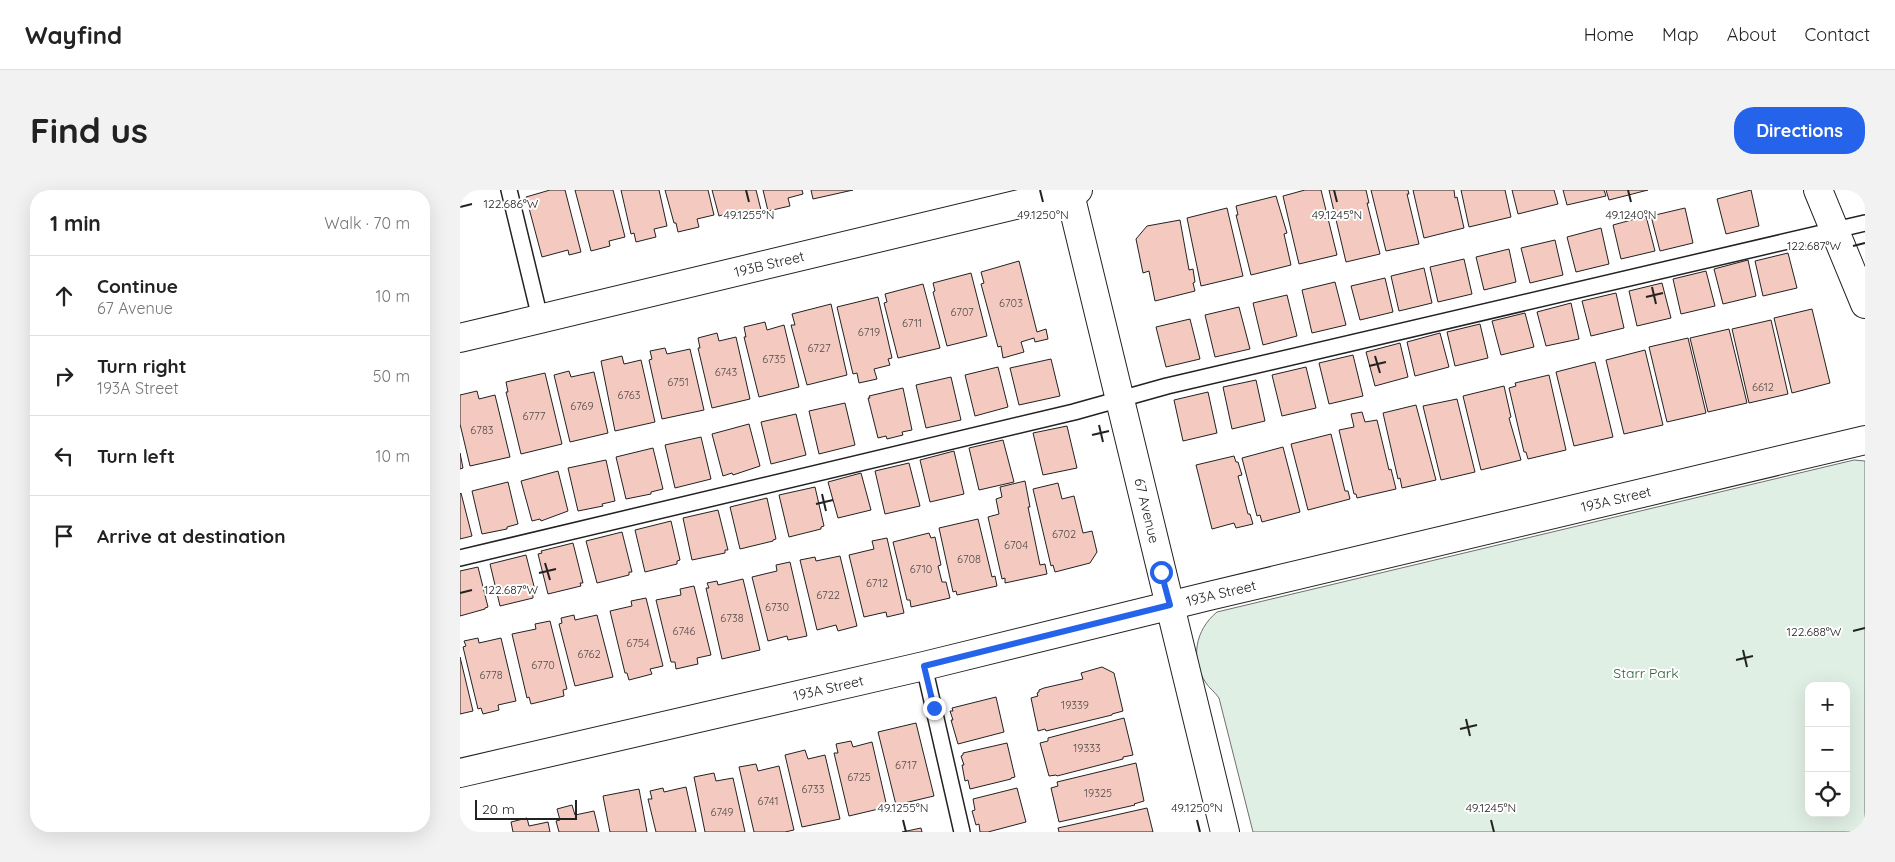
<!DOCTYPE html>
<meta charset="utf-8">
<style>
body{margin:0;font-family:Quicksand,sans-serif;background:#f2f2f2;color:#222}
.controls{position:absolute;right:15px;bottom:15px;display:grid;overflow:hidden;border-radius:10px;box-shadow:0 5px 20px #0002}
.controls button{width:45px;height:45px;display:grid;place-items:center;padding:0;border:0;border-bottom:1px solid #e0e0e0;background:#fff;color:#222;font:25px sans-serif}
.scale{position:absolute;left:15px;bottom:12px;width:102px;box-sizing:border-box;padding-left:5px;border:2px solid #222;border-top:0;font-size:14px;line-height:18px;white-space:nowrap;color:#222;-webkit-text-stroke:4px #fff;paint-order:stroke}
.stop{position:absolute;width:15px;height:15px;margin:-11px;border:4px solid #2563eb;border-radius:50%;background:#fff}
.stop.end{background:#2563eb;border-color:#fff;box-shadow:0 1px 5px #0008}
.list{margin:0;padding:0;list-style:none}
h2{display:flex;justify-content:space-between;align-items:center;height:65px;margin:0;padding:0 20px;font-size:21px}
h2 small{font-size:16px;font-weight:400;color:#767676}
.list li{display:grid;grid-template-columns:32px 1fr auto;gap:15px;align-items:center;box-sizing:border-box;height:80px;padding:0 20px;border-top:1px solid #e0e0e0}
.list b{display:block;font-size:19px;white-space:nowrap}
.list p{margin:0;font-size:16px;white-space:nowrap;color:#767676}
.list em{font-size:16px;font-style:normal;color:#767676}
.icon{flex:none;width:28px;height:28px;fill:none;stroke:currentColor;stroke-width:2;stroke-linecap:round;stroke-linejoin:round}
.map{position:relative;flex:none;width:1405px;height:642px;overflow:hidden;border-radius:20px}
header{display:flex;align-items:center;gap:30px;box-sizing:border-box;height:70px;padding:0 25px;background:#fff;border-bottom:1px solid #e0e0e0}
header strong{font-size:24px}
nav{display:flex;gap:28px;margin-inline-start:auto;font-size:18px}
.intro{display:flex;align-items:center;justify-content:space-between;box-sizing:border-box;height:120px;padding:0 30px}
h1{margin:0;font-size:35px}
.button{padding:12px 22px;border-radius:20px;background:#2563eb;color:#fff;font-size:18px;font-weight:700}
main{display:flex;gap:30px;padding:0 30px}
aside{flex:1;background:#fff;border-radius:20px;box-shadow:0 5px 20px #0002}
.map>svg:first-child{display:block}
.green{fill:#e0efe3;stroke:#6f6f6f;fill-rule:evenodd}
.building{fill:#f3c9c0;stroke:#222}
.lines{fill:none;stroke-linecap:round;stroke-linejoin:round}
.service-casing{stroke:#222;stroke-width:18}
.minor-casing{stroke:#222;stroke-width:30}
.service{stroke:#fff;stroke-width:15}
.minor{stroke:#fff;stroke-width:28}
.route{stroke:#2563eb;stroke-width:6}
.ticks{fill:none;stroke:#222;stroke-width:2}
.labels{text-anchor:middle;stroke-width:4;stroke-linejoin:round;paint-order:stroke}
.number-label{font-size:11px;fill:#564c4a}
.street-label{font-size:14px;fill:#222;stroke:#fff}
.park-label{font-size:14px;fill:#2f5e38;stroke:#fff}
.ticks-label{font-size:12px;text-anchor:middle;fill:#222;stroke:#fff;stroke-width:4;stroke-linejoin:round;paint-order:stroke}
</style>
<header>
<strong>Wayfind</strong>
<nav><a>Home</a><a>Map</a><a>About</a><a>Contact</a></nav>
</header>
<div class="intro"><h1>Find us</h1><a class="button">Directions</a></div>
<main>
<aside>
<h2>1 min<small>Walk · 70 m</small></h2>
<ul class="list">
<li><svg class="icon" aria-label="ahead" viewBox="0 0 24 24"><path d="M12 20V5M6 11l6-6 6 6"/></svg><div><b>Continue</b><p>67 Avenue</p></div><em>10 m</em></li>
<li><svg class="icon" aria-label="right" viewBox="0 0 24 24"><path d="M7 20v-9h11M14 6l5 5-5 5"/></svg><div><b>Turn right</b><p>193A Street</p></div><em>50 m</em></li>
<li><svg class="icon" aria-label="left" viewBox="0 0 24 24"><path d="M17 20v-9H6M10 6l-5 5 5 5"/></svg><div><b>Turn left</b></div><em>10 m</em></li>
<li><svg class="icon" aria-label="arrive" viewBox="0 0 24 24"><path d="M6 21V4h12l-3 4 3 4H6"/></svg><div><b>Arrive at destination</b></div></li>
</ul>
</aside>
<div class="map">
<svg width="1405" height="642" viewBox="0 0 1405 642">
<rect width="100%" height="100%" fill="#fff"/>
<path class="green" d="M1394,270l11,1v371h-612l-34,-134c-4,-6 -10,-10 -13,-15 -16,-24 -11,-53 11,-71zM1349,496h37v127h-37z"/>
<path class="building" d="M90,0h15l16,62 -12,3 -1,-5 -26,7 -16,-60z
M115,0h38l12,47 -16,4 1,5 -19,5z
M161,0h38l8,36 -13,3 2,8 -20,5 -2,-9 -3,1z
M205,0h43l6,25 -17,4 2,8 -21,5 -2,-9h-2z
M252,0h44l5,20 -23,6 -2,-5 -17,5z
M303,0h39l1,4 -15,4 2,8 -22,5z
M351,0h42l-40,9z
M845,0h16l16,65 -38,9 -16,-68z
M869,0h37l3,13h-2l13,51 -34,8z
M911,0h37l1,4h-2l12,50 -33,7z
M953,0h41l1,8 2,-1 7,31 -40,10z
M1001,0h44l6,27 -42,10z
M1052,0h42l4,14 -40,10z
M1103,0h41l2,6 -39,9z
M1146,0h42l-39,10z
M1291,0l8,36 -33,8 -9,-35z
M816,6l11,37 -3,1 7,31 -40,10 -15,-60h2l-2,-9z
M767,18l16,68 -42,10 -14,-68z
M1225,18l8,35 -33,8 -9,-35z
M1186,26l9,35 -34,8 -8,-34z
M720,30l9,50 4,-1 2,13 -2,1 2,8 -40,10 -6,-30 -6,2 -7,-34 11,-13z
M1141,38l8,36 -33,8 -9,-35z
M1095,50l8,35 -33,8 -9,-35z
M1049,59l7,33 -32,8 -8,-33z
M1328,63l9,35 -34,8 -8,-35z
M1004,69l8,35 -34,8 -8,-35z
M1288,70l8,36 -33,8 -9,-35z
M559,71l18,71 9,-3 2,10 -13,3 -1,-4 -13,4 3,10 -21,6 -2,-12 -3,1 -17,-63 3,-1 -3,-11z
M964,78l8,35 -33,8 -8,-35z
M1246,81l9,35 -34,8 -8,-35z
M511,83l16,63 -40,10 -14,-54 2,-1 -2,-8z
M925,88l8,34 -33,8 -9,-34z
M875,92l11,43 -34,8 -10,-43z
M1202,93l9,35 -34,8 -8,-35z
M463,94l17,64 -42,10 -14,-55 3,-1 -2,-8z
M1156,103l8,35 -33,8 -9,-35z
M827,105l10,41 -34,9 -10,-42z
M418,107l14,61 -4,1 2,6 -16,4 3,10 -18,4 -2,-10 -4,1 -16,-67z
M1111,113l8,36 -33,7 -9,-34z
M371,114l16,71 -40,10 -16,-60h4l-3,-11z
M779,117l11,42 -35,8 -10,-42z
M1352,119l18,74 -38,10 -18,-75z
M1065,123l9,34 -33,8 -9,-34z
M730,129l10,40 -34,8 -10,-40z
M1311,130l17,74 -39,9 -17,-74z
M305,132l2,8 17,-5 15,62 -40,10 -15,-60h2l-2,-10z
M1020,134l8,34 -33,8 -8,-34z
M1269,139l18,74 -39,9 -18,-74z
M257,143l2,8 17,-4 14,62 -38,9 -14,-60h2l-2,-10z
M980,143l9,34 -34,9 -8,-34z
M1228,148l18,75 -39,9 -18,-75z
M940,153l8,34 -33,9 -9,-34z
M205,158l2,6 23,-5 14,61 -42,9 -13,-59 3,-1 -2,-8z
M1185,160l18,75 -39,9 -18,-74z
M893,165l10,41 -34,8 -10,-41z
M162,166l2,8 17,-4 14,62 -40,9 -14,-70z
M591,169l9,37 -41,9 -9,-37z
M1135,172l18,75 -39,9 -18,-74z
M538,177l10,40 -33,9 -10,-41z
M846,177l10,41 -34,8 -10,-41z
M109,181l2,6 23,-5 14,61 -38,9 -16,-67z
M85,183l17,71 -41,10 -15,-62h2l-2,-10z
M1089,185l17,75 -38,9 -2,-7h-2l-15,-64 7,-2 -1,-3z
M491,187l10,43 -35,8 -10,-43z
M796,190l9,41 -33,8 -9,-42z
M1044,196l7,31 -2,1 12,42 -40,10 -18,-74z
M443,198l9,42 -10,2 1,3 -16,4 -1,-3 -8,2 -10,-40h2l-1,-2z
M17,201l2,8 16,-4 15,62 -40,9 -10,-42v-29z
M748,202l9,41 -34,8 -9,-41z
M997,209l18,73 -34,8 -18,-74z
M385,213l10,42 -36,9 -10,-43z
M956,215l20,75 -34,8 -2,-10 -2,1 -15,-66z
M902,222l3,10 12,-2 12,50 2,-1 5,20 -39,9 -1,-4h-2l-15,-64 15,-3 -3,-13z
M336,224l10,41 -35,9 -10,-42z
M289,234l11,42 -27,9 -1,-2 -9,3 -11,-42z
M607,236l10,42 -34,7 -10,-42z
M871,244l14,57h3l2,8 -42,11 -17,-66z
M241,247l10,42 -36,9 -10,-43z
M543,250l11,42 -35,8 -10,-42z
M823,257l17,65 -38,10 -2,-7 -3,1 -15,-58z
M193,258l10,41 -12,3v2l-25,5 -10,-42z
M494,261l10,43 -34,8 -10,-42z
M0,263l3,15 -3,1z
M774,266l2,6h2l4,13 -4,1 10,38h2l3,10 -17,4 -2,-5 -22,6 -16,-64z
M146,270l9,41 -13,3 1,2 -25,5 -10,-43z
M449,273l11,43 -35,8 -10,-43z
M98,281l10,40 -27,10 -1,-2 -8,2 -11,-40z
M401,283l10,37 -33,8 -10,-36z
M565,291l5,26h-2l12,58 5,-1 2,10 -42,9v-5l-3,1 -14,-62 11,-3 -3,-15 6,-2 -2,-10z
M48,292l10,42 -11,3v2l-25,5 -10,-43z
M598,293l4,16 12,-3 9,37 9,-2 5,21 -7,11 -35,9 -2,-7 -2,1 -18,-77z
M355,297l9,39 -3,1v2l-32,8 -10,-42z
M1,303l11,43 -12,3v-45z
M307,308l9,41 -3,1v1l-33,8 -10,-42z
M258,320l10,40h-3v3l-33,7 -9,-42z
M518,329l14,58 3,-1 2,10 -40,9 -1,-4 -3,1 -14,-64z
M211,331l9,39 -3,1v3l-32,8 -10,-42z
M162,342l10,40h-3v3l-32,8 -11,-42z
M469,343l2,5 4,-1 6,28 -3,1 4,16h4l4,16 -39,9 -1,-7h-3l-14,-58z
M427,348l17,75 -17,4 -1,-5 -22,5 -15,-62 25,-6 -2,-8z
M113,353l10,40h-3l1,3 -33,8 -10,-40 4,-1 -1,-2z
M66,365l10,39 -3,1v3l-33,8 -10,-42z
M380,366l17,70 -19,5 -2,-6 -19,5 -17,-70 15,-3 1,4z
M330,372l17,74 -19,4 -1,-4 -19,5 -16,-64 25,-6 -1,-6z
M18,377l10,40 -3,1v1l-25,7v-45z
M283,389l17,71 -38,9 -16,-71h3l-2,-5 10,-2 1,4z
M234,396l17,69 -14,3 1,6 -22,5 -1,-7h-4l-15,-62 25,-5 -1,-6z
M186,408l17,68 -13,3 2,5 -23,6 -2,-7h-2l-15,-62 22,-5 -1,-5z
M114,425l1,5 22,-5 16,62 -38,9 -16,-62 3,-1 -1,-5z
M90,431l17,68 -4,1 1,6 -33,8 -2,-7 -2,1 -15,-64 24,-5 -1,-5z
M18,448l1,5 22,-5 15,63 -18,4 1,5 -16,4 -2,-6 -3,1 -15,-62 3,-1 -2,-5z
M0,467l13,54 -13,3z
M642,477l12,6 9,38 -11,3v1l-66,16 -1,-2 -7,2 -7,-33 7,-2 -1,-3 2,-1v-2l5,-2 39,-9 -2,-6z
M536,507l8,35 -46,12 -7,-24h2l-3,-9h3l-1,-3z
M664,528l9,37 -10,2v2l-66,17 -1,-1 -7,1 -9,-33 8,-2v-3z
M456,533l18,73 -38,9 -18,-73z
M391,551l2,6 19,-5 15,65 -38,9 -15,-63h4l-2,-9z
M547,553l8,34 -4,1v1l-41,10 -2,-9 -3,1 -3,-16h2l-3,-9 2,-1v-2z
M345,560l3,9 17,-4 15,64 -38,8 -17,-72z
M676,573l8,38 -10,3 1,1 -76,17 -8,-34 7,-2 -1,-4z
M296,574l2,7 21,-5 15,64 -9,2h-31l-15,-65z
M254,583l2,8 17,-3 12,54h-40l-11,-55z
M226,597l10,45h-40l-8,-33h4l-2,-8 13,-3 1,4z
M557,598l9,34 -38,10h-8l-1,-8 -3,1 -4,-14 3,-1 -2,-11z
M179,599l8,43h-37l-7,-36z
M112,615l3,10 19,-4 5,21h-40l-3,-11 4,-1 -3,-11z
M687,618l6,24h-94l-1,-4z
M67,628l2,8 19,-4 2,10h-37l-2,-10z
M461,638l1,4h-20z"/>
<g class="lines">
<defs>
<path id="service" d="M49,0l31,128
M0,368l614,-146 93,-26 698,-163
M464,476l38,166"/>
<g id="minor">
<path id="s1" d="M609,0l156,642"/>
<path d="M1358,0l47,114"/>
<path id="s2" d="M0,148l618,-148"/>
<path id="s3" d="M0,583l464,-107 285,-70 656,-156"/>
</g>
</defs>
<use href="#service" class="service-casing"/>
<use href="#minor" class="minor-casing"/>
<use href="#service" class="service"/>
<use href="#minor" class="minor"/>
</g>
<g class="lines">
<path class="route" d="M474,518l-10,-42 246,-61 -9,-33"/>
</g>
<path class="ticks" d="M286,0l3,12M580,0l3,12M874,0l3,12M1168,0l3,12M0,17l12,-3M1393,56l12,-3M1192,97l4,17M1186,107l17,-4M915,166l5,17M909,176l17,-4M639,235l4,17M632,245l17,-4M362,304l4,17M356,314l17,-4M85,373l5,17M79,383l17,-4M0,403l12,-3M1393,441l12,-3M1283,460l4,17M1276,470l17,-4M1006,529l4,17M1000,539l17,-4M443,630l3,12M737,630l3,12M1031,630l3,12"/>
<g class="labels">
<g class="number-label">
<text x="551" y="117">6703</text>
<text x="502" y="126">6707</text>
<text x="452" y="137">6711</text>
<text x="409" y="146">6719</text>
<text x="359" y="162">6727</text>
<text x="314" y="173">6735</text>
<text x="266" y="186">6743</text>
<text x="218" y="196">6751</text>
<text x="1303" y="201">6612</text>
<text x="169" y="209">6763</text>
<text x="122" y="220">6769</text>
<text x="74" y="230">6777</text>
<text x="22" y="244">6783</text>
<text x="604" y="348">6702</text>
<text x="556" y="359">6704</text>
<text x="509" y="373">6708</text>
<text x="461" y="383">6710</text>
<text x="417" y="397">6712</text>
<text x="368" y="409">6722</text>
<text x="317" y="421">6730</text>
<text x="272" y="432">6738</text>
<text x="224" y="445">6746</text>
<text x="178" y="457">6754</text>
<text x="129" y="468">6762</text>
<text x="83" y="479">6770</text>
<text x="31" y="489">6778</text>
<text x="615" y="519">19339</text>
<text x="627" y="562">19333</text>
<text x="446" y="579">6717</text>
<text x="399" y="591">6725</text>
<text x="353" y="603">6733</text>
<text x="638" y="607">19325</text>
<text x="308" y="615">6741</text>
<text x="262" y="626">6749</text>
</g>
<g class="street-label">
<text dy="5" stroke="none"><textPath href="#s2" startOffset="318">193B Street</textPath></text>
<text dy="5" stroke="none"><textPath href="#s3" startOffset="1188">193A Street</textPath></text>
<text dy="5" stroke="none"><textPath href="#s1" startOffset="330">67 Avenue</textPath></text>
<text dy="5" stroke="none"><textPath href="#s3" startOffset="782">193A Street</textPath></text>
<text dy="5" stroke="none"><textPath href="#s3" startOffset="378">193A Street</textPath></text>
</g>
<g class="park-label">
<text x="1186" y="488">Starr Park</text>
</g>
</g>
<g class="ticks-label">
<text x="51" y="18">122.686°W</text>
<text x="289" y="29">49.1255°N</text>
<text x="583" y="29">49.1250°N</text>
<text x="877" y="29">49.1245°N</text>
<text x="1171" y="29">49.1240°N</text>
<text x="1354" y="60">122.687°W</text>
<text x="51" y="404">122.687°W</text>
<text x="1354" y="446">122.688°W</text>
<text x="443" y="622">49.1255°N</text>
<text x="737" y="622">49.1250°N</text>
<text x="1031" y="622">49.1245°N</text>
</g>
</svg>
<div class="controls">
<button>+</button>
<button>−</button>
<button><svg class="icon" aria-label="locate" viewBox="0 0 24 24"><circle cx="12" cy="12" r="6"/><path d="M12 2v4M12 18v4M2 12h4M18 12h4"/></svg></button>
</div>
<div class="scale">20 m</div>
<div class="stop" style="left:701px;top:382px"></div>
<div class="stop end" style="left:474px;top:518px"></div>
</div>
</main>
